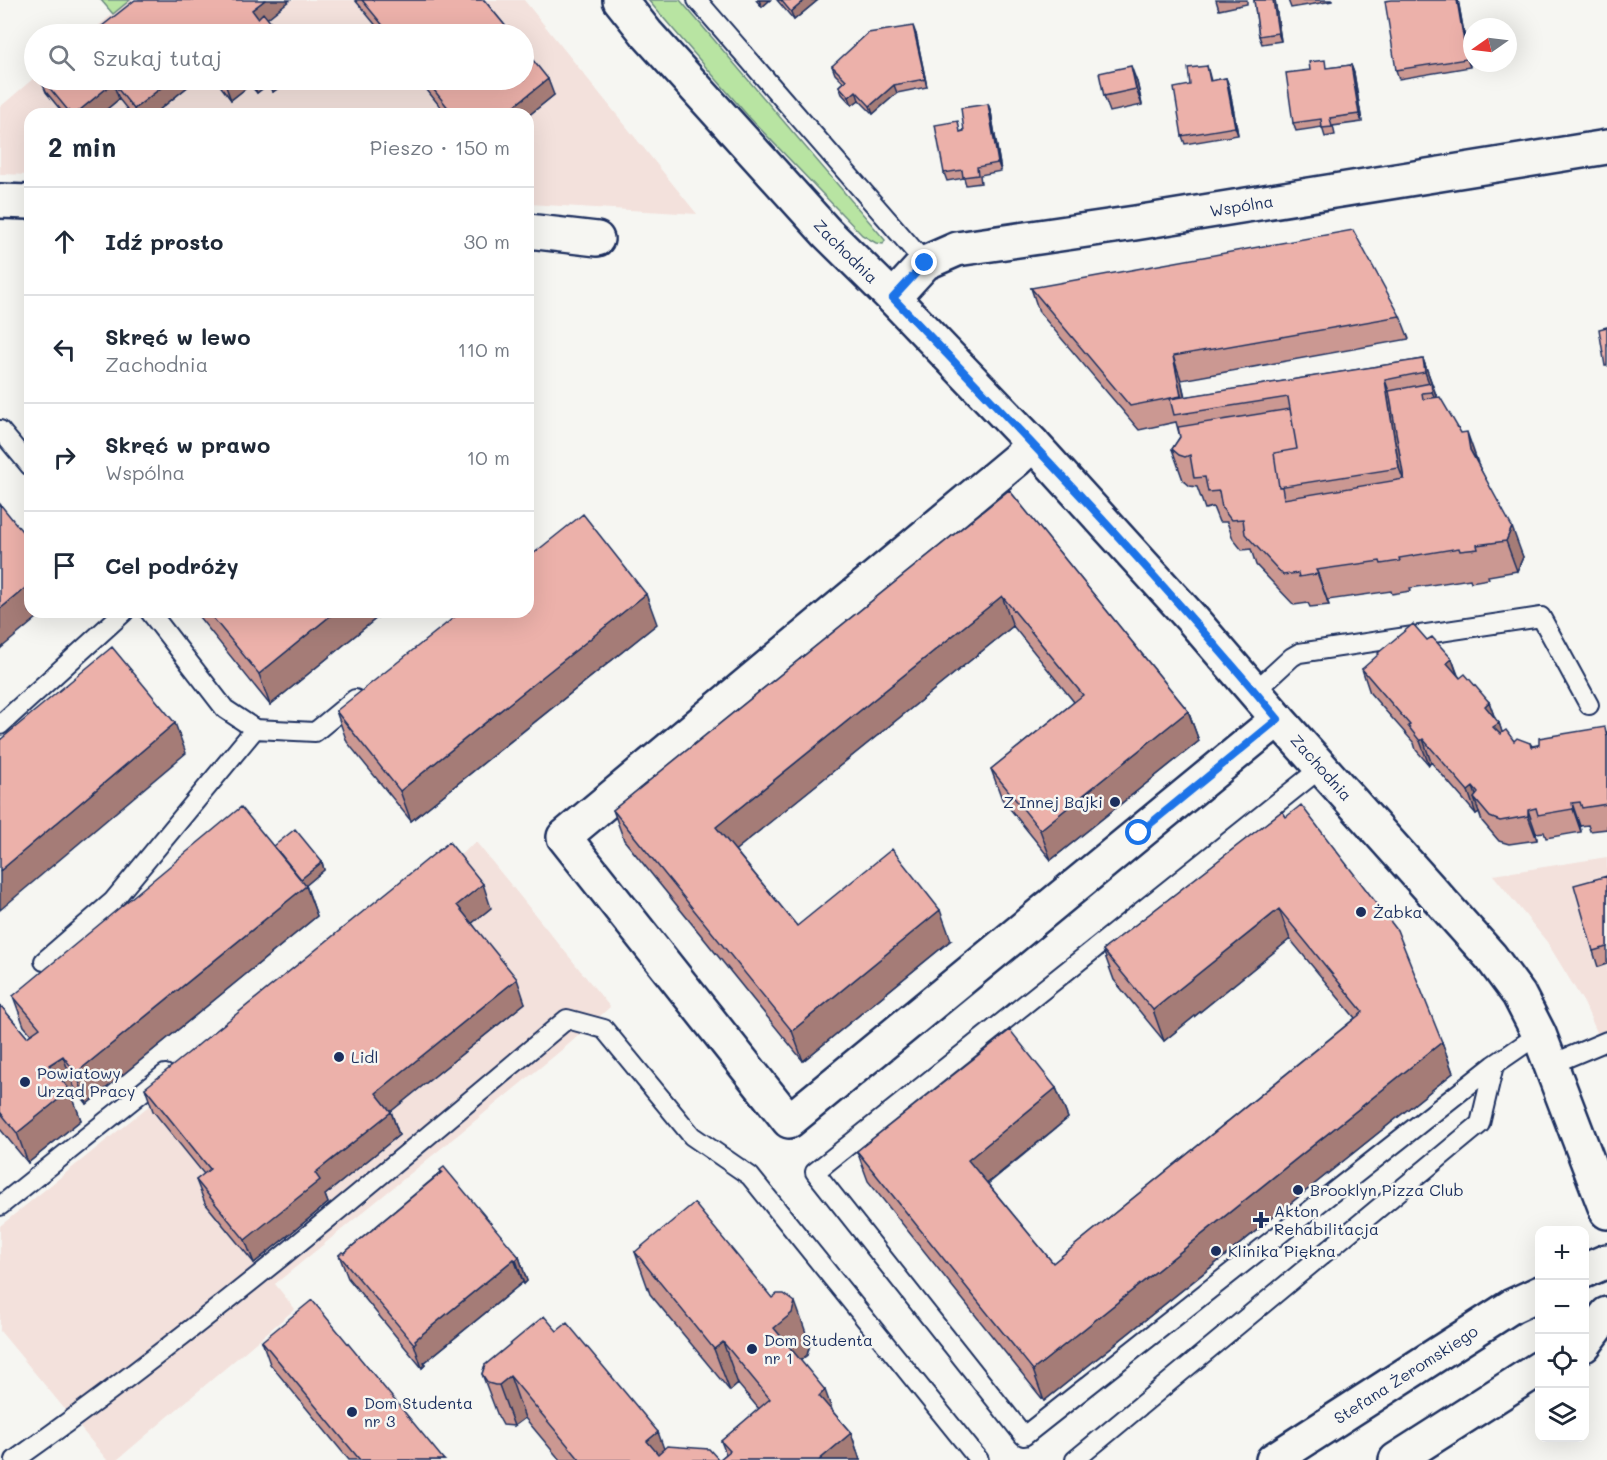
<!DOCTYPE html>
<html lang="pl">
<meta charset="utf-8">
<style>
body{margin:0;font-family:Mali,sans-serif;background:#f2f2f3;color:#1f2937}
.controls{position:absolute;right:18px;bottom:18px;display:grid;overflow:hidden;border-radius:12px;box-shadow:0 6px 24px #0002}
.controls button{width:54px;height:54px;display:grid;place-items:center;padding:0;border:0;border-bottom:2px solid #e0e1e3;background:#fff;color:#1f2937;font:30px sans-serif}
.compass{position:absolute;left:1463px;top:18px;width:54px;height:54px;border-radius:50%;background:#fff;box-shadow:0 6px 24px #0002;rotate:256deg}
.stop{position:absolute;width:18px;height:18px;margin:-14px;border:4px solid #1a73e8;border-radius:50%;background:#fff}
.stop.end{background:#1a73e8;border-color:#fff;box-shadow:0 2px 6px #0008}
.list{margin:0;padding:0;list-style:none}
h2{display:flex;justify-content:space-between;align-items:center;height:78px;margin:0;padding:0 24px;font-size:26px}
h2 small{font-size:20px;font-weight:400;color:#747a83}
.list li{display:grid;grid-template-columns:39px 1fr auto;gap:18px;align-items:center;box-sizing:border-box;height:108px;padding:0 24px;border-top:2px solid #e0e1e3}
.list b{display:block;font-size:22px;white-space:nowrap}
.list p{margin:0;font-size:20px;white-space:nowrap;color:#747a83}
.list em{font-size:20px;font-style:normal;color:#747a83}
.icon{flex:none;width:33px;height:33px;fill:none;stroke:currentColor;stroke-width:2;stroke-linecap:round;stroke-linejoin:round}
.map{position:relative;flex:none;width:1607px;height:1460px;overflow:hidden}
.search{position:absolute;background:#fff;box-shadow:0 6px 24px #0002;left:24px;top:24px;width:510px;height:66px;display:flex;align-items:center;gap:15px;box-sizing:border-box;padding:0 21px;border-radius:33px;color:#747a83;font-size:22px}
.panel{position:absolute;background:#fff;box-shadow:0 6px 24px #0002;left:24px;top:108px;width:510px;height:510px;border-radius:18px}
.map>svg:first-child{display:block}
.built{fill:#f3e1dc}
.green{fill:#b8e4a2;stroke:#6a8a80;stroke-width:1.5}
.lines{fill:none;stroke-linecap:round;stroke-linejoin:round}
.service-casing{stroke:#1b2f5e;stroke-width:22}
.minor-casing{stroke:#1b2f5e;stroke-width:38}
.secondary-casing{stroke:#1b2f5e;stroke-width:38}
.service{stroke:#f6f6f2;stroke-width:18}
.minor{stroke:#f6f6f2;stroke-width:33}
.secondary{stroke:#f6f6f2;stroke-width:33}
.wall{fill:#cb9892;stroke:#1b2f5e;stroke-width:1.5}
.shaded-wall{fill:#a57c77;stroke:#1b2f5e;stroke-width:1.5}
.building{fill:#ecb1aa;stroke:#1b2f5e;stroke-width:1.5}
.route{stroke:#1a73e8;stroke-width:8}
.poi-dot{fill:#1b2f5e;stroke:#f6f6f2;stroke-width:2}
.labels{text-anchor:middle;stroke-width:5;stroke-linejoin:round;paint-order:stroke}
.street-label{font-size:16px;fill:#1b2f5e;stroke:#f6f6f2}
.poi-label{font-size:16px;fill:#1b2f5e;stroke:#f6f6f2;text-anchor:start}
</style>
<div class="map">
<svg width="1607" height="1460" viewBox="0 0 1607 1460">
<rect width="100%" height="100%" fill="#f6f6f2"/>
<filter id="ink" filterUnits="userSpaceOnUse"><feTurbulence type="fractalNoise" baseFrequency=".0167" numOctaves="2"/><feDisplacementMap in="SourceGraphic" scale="12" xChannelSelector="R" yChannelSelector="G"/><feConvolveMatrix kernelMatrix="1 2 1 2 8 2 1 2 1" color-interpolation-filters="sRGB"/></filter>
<g filter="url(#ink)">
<path class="built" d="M130,0h394l173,214 -169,-10v-90h-498v61l-30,-1v-67l34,-29 490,2v-46h-436z
M476,842l134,165 -41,37 -294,240 20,25 -178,151h-10l-107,-129v-105z
M1607,857v198l-23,-52 -37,-61 -54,-67z"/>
<path class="green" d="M101,0h29l-17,14z
M648,0h32l205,240 -2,4 -7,-1 -14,-8 -114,-119z"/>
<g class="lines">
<defs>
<path id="service" d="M697,0l228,263
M0,430l30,36
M150,612l75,97 30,20 60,3 40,-33
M1255,691l37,-34 7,-4 242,-36 48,88
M0,725l124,-113
M1322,767l-507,405 209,264 470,-371
M44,961l69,-60 142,-172
M1552,1064l55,-23
M0,1206l165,-132
M15,1460c193,-136 372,-290 552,-441l37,10 88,107 58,40 229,284
M1075,1460l405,-336 14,-59 45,-31"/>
<g id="minor">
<path id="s1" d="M620,0l27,34 180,199 66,65 140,146 159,175 86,100 213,238 28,38 20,39 68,178"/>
<path d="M0,201l30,1"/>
<path d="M528,231l69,8"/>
<path id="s2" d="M893,298l32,-35 32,-14 178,-26 472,-76"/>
<path d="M1033,444l-17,16 -452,377 225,284 489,-402"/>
</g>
<g id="secondary">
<path d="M1584,1271l23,-10"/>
<path d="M1584,1345l23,-31"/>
<path id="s3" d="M1273,1460l239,-154 28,-13"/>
<path d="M1396,1460l144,-92"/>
</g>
</defs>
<use href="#service" class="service-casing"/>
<use href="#minor" class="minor-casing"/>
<use href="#secondary" class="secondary-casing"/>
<use href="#service" class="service"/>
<use href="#minor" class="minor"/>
<use href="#secondary" class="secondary"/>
</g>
<path class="wall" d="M355,0h129l28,34h-129z
M756,0h14l-8,7z
M777,0h41l-24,20z
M1216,0h31v4l-28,6z
M1254,0h21l6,41 -19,3 -3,-8z
M1288,0h44v1l-41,7z
M1458,0l12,67 -71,12 -3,-9z
M916,34l11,53 -30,6 -24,21 -14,-14 -7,5 -10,-11 -3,-8 4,-4 -8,-8 -3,-8z
M1351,65l3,8 8,49 -29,4 2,9 -10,2 -3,-10 -26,4 -3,-8 35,-55z
M1207,66l4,15 15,-3 3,8 9,49 -53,9 -3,-8 8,-51z
M41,80h155l-42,34h-23l-12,-15 -18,15h-37l-18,-22z
M217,80h72l-16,12 -6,-7 -10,8 -7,-8 -19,15 -12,-16z
M419,80h105l30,15 -26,21v-2h-82z
M1137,82l5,23 -32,7 -6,-16z
M988,104l3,8 10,59 -21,4 1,8 -15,2 -2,-7 -17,3 -3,-8 18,-42h2z
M1031,288l369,28 9,23 -228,41 4,17 238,-38 14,38 41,67 45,93 -6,14 -29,5 1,3 -18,3 -1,-3 -60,9 1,3 -19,3 -1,-3 -64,9 2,5 -19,2 -2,-4 -14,2 -38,-40 -5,-16 -9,1 -9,-11 -6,-17h-8l-6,-15 -8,2 -8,-22 -7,-1 -7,-6 -11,-31 8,-12 -4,-15 -37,8 -100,-118z
M1009,490l179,221 11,30 -148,119 -49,-61 -11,-30 83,-67 -61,-76 -278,224 62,76 154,14 -148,121 -179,-221 -11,-30z
M195,612h189l-114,93z
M657,624l-246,197 -64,-79 -11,-31z
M1427,640l25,19 6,16 2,3 29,24 6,17 4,4 3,10 12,8 16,2 2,3 75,-14v97l-17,2 -2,-6 -8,1 1,6 -35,6 -2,-6 -8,1 1,7 -28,4 -10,-3 -17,-20 -3,-9 -3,2 -45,-52 -2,3 -13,-15 -2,-7 -44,-50 -8,-24z
M1282,811l160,231 11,31 -409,328 -176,-220 -11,-30 199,-63 12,30 -80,66 65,79 302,-245 -65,-79 -126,102 -50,-61 -11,-30z
M274,846l48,16 2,8 -18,15 11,31 -230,188 -13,-17 -5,3 12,30 -53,43 -28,-34v-124l27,32 4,-3 -7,-8 -11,-30z
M1607,876v88l-9,3 -5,-16z
M491,908l-19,15 53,80 -134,108 8,24 -74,60 3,8 -74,60 -49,-60 -9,-23 8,-6 -51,-63 -8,-23z
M440,1170l79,87 8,24 -3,3 -1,-2 -99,81 1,2 -3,3 -74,-90 -9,-23 5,-2 97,-81z
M635,1252l175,92 -3,11 -7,5 33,52 18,21 9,27h-300l-35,-42 -11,8 -11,-1 -5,-9 -16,-42 3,-9 179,84 55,11 7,-6 -5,-13 38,-32 -21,-25 -8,7 -80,-97z
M262,1341l182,119h-95l-79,-96z"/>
<path class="shaded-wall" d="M265,0h25l-32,26 -6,-16z
M759,0h11l-8,7z
M805,0h13l-24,20 -3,-8z
M1273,0h2l6,41 -3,-8z
M1457,0h1l12,67 -3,-8z
M913,26l3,8 11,53 -2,-8z
M1351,65l3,8 8,49 -3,-8z
M1131,66l6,16 5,23 -6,-16z
M1226,78l3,8 9,49 -3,-8z
M548,79l6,16 -26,21v-2h-24z
M171,80h25l-42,34h-18l-2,-5z
M231,80h17l2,5 -19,15 -6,-16z
M252,80h13l2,5 -10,8z
M269,80h20l-16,12z
M113,83l6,16 -18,15h-26z
M894,85l3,8 -24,21 -3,-8z
M856,91l3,9 -7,5 -3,-8z
M988,104l3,8 10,59 -3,-8z
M1173,356l8,24 7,33h-1l-6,-17z
M1423,359l15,42 5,21 -18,-50z
M1385,380l15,42 15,88 -16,-42z
M1467,432l11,31 -8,-13z
M1512,527l11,30 -6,14 -11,-30z
M1316,570l11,30 2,5 -11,-31z
M30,584v28h14l-44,37v-40z
M646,594l11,30 -246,197 -11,-30z
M1002,596l11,30 -286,231 -11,-30z
M335,612h49l-114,93 -11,-31z
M1452,659l8,24 -13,-20z
M1489,702l8,22 2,-1 8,23 -5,4 -17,-44z
M1188,711l11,30 -148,119 -11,-30z
M175,723l11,30 -186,157v-39z
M1423,739l8,23 -2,3 -9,-24z
M1473,787l6,17 -5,-6 5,14 -3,2 -8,-23z
M1572,803l8,23 1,6 -8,-23z
M1528,810l8,23 1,7 -9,-24z
M322,862l2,8 -26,22 -3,-8z
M483,884l8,24 -25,20 -9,-23z
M306,886l11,30 -230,188 -11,-31z
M1279,909l11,30 -126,102 -11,-31z
M940,910l11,30 -148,121 -11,-30z
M517,979l8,24 -141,114 -8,-24z
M1442,1042l11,31 -409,328 -11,-31z
M63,1056l11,31 -14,9 -11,-31z
M1056,1088l12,30 -89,72 -11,-30z
M70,1090l11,30 -53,43 -11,-30z
M391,1112l8,23 -74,60 3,8 -74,60 -9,-23 70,-67z
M519,1257l8,24 -3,3 -8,-24z
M514,1259l9,23 -99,81 1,2 -3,3 -8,-24 1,-4z
M795,1302l15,42 -3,11 -18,15 -15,-42z
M723,1342l15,42 -8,7 -16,-42z
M510,1376l15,42 -11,8 -15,-41z
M825,1390l15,42 -21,-36z
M658,1432l10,28h-14l-7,-19z
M851,1433l9,27h-41z"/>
<path class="building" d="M135,0h130l-13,10 6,8 5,-5 17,21h-188z
M362,0h122l28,34h-122z
M781,0h24l-14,12z
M1254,0h19l5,33 -19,3z
M1392,0h65l10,59 -71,11 -11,-69z
M913,26l12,53 -31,6 -24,21 -14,-15 -7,6 -10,-11 7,-6 -14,-14 36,-33z
M524,49l24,30 -44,35h-51l-27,-34h98z
M1325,60l1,8 25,-3 8,49 -29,4 2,9 -10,1 -1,-9 -28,4 -7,-50 24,-3 -1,-8z
M1131,66l5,23 -32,7 -5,-23z
M1207,66l3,15 16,-3 9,49 -53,9 -8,-48 16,-3 -2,-17z
M43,80h128l-37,29 -21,-26 -38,31h-4z
M221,80h10l-6,4z
M988,104l10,59 -21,4 1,8 -15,2 -1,-7 -18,3 -9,-48 23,-4 2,11 4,-1 -3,-23z
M1353,230l47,86 -227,40 8,40 -51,10 -99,-118z
M1607,327v39h-2l-6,-37z
M1423,359l2,13 -40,8 14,88 -120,19 -5,-34 23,-4 -9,-52 -114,18 -4,-16z
M1431,383l1,9 -10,1 1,6 17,-2 21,36 6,-1 3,18 42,77 -6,14 -29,4 1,4 -18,2 -1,-3 -60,10 1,3 -19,3 -1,-3 -64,9 2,4 -19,3 -1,-4 -15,2 -38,-41 -2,-15 -12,1 -9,-12 -3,-17 -11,1 -3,-15 -11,1 -4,-23 -5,2 -6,-2 -7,-6 8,-12 -2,-10 112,-18 7,40 -23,4 5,34h3l2,12 120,-20 -15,-88z
M1009,490l179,221 -148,119 -49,-61 92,-74 -81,-99 -286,231 81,99 95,-77 48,61 -148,121 -179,-221z
M0,504l30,37v43l-30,25z
M583,514l63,80 -246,197 -64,-80 125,-99h67v-54z
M208,612h127l-76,62z
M1413,624l14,16 5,-3 20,22 -5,4 13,15 5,-4 24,28 -4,4 14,17 -6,4 7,7 6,-4 8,11 3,-3 13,5 1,4 8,-2v-7l66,-11 2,10v67l-25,4 -2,-6 -8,1 1,6 -35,6 -2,-7 -8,2v6l-28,5 -10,-4 -16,-19 4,-5 -5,-6 -5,4 -45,-52 -3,2 -12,-15 2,-1 -48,-56 17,-15 -1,-1z
M112,647l63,76 -175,148v-131z
M1301,805l96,125 45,112 -409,328 -176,-219 153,-121 46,58 -88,72 85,103 310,-251 -84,-103 -126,101 -50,-60 179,-139 4,6z
M241,807l65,79 -230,187 -13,-17 -14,9 21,25 -53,43 -17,-21v-107l27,32 13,-9 -27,-32z
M295,829l27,33 -21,17 -27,-33z
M449,842l34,42 -26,21 60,74 -141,114 15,19 -76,61 5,7 -75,60 -49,-60 14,-11 -65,-81z
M1607,876v71l-14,4 -19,-66z
M444,1167l75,90 -3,3 -2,-1 -99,81 1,2 -2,2 -75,-89 3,-3 2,1 98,-81 -2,-2z
M694,1203l78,95 5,-4h7l11,8 -3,11 -18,15 51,62 -6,6 32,37 -32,27h-239l-70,-84 -11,9h-4l-7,-2 -6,-9 3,-9 59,-49 13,15 10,-8 91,109 -11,9 11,13 9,-8 42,3 10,11 11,-9 -9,-10 49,-42 -47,-57 -9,7 -79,-97z
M312,1300l132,160h-84l-98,-119z"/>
</g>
<g class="lines" filter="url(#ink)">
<path class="route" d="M925,263l-32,35c132,137 263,275 385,421l-139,114"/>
</g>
<g class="poi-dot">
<circle cx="1115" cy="802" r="6"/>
<circle cx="1361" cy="912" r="6"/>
<circle cx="339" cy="1057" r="6"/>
<circle cx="25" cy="1082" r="6"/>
<circle cx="1298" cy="1190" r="6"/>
<path d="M1258 1211h6v6h6v6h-6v6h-6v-6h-6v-6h6z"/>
<circle cx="1216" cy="1251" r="6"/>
<circle cx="752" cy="1349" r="6"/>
<circle cx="352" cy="1412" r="6"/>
</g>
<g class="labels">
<g class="street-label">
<text dy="6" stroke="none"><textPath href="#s2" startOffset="370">Wspólna</textPath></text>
<text dy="6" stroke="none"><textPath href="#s1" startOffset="338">Zachodnia</textPath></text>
<text dy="6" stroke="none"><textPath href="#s1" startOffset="1040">Zachodnia</textPath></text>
<text dy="6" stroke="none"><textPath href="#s3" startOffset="158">Stefana Żeromskiego</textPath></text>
</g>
<g class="poi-label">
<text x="1103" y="808" text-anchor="end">Z Innej Bajki</text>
<text x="1373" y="918">Żabka</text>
<text x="351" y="1063">Lidl</text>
<text x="37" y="1079">Powiatowy<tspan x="37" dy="18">Urząd Pracy</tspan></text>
<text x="1310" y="1196">Brooklyn Pizza Club</text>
<text x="1274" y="1217">Akton<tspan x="1274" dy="18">Rehabilitacja</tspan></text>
<text x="1228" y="1257">Klinika Piękna</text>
<text x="764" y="1346">Dom Studenta<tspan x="764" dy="18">nr 1</tspan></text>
<text x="364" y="1409">Dom Studenta<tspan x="364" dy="18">nr 3</tspan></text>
</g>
</g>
</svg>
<div class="controls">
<button>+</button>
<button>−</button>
<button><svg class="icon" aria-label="locate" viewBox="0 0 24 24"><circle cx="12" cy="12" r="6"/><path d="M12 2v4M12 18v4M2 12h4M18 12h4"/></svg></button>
<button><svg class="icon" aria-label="layers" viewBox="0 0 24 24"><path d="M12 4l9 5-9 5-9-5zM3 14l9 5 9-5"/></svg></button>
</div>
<svg class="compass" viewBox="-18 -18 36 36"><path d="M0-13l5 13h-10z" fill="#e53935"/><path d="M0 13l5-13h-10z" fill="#747a83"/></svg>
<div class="stop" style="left:1139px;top:833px"></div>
<div class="stop end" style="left:925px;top:263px"></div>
<div class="search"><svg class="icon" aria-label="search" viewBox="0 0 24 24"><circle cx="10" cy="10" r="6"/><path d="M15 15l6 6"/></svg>Szukaj tutaj</div>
<section class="panel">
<h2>2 min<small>Pieszo · 150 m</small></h2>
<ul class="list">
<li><svg class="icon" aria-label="ahead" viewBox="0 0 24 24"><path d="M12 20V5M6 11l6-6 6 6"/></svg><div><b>Idź prosto</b></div><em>30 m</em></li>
<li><svg class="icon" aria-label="left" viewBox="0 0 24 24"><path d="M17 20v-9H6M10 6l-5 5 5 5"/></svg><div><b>Skręć w lewo</b><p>Zachodnia</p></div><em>110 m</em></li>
<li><svg class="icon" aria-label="right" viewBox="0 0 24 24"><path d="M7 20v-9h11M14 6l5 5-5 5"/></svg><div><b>Skręć w prawo</b><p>Wspólna</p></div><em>10 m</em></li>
<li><svg class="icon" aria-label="arrive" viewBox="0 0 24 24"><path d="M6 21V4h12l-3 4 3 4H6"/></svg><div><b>Cel podróży</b></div></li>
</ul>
</section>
</div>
